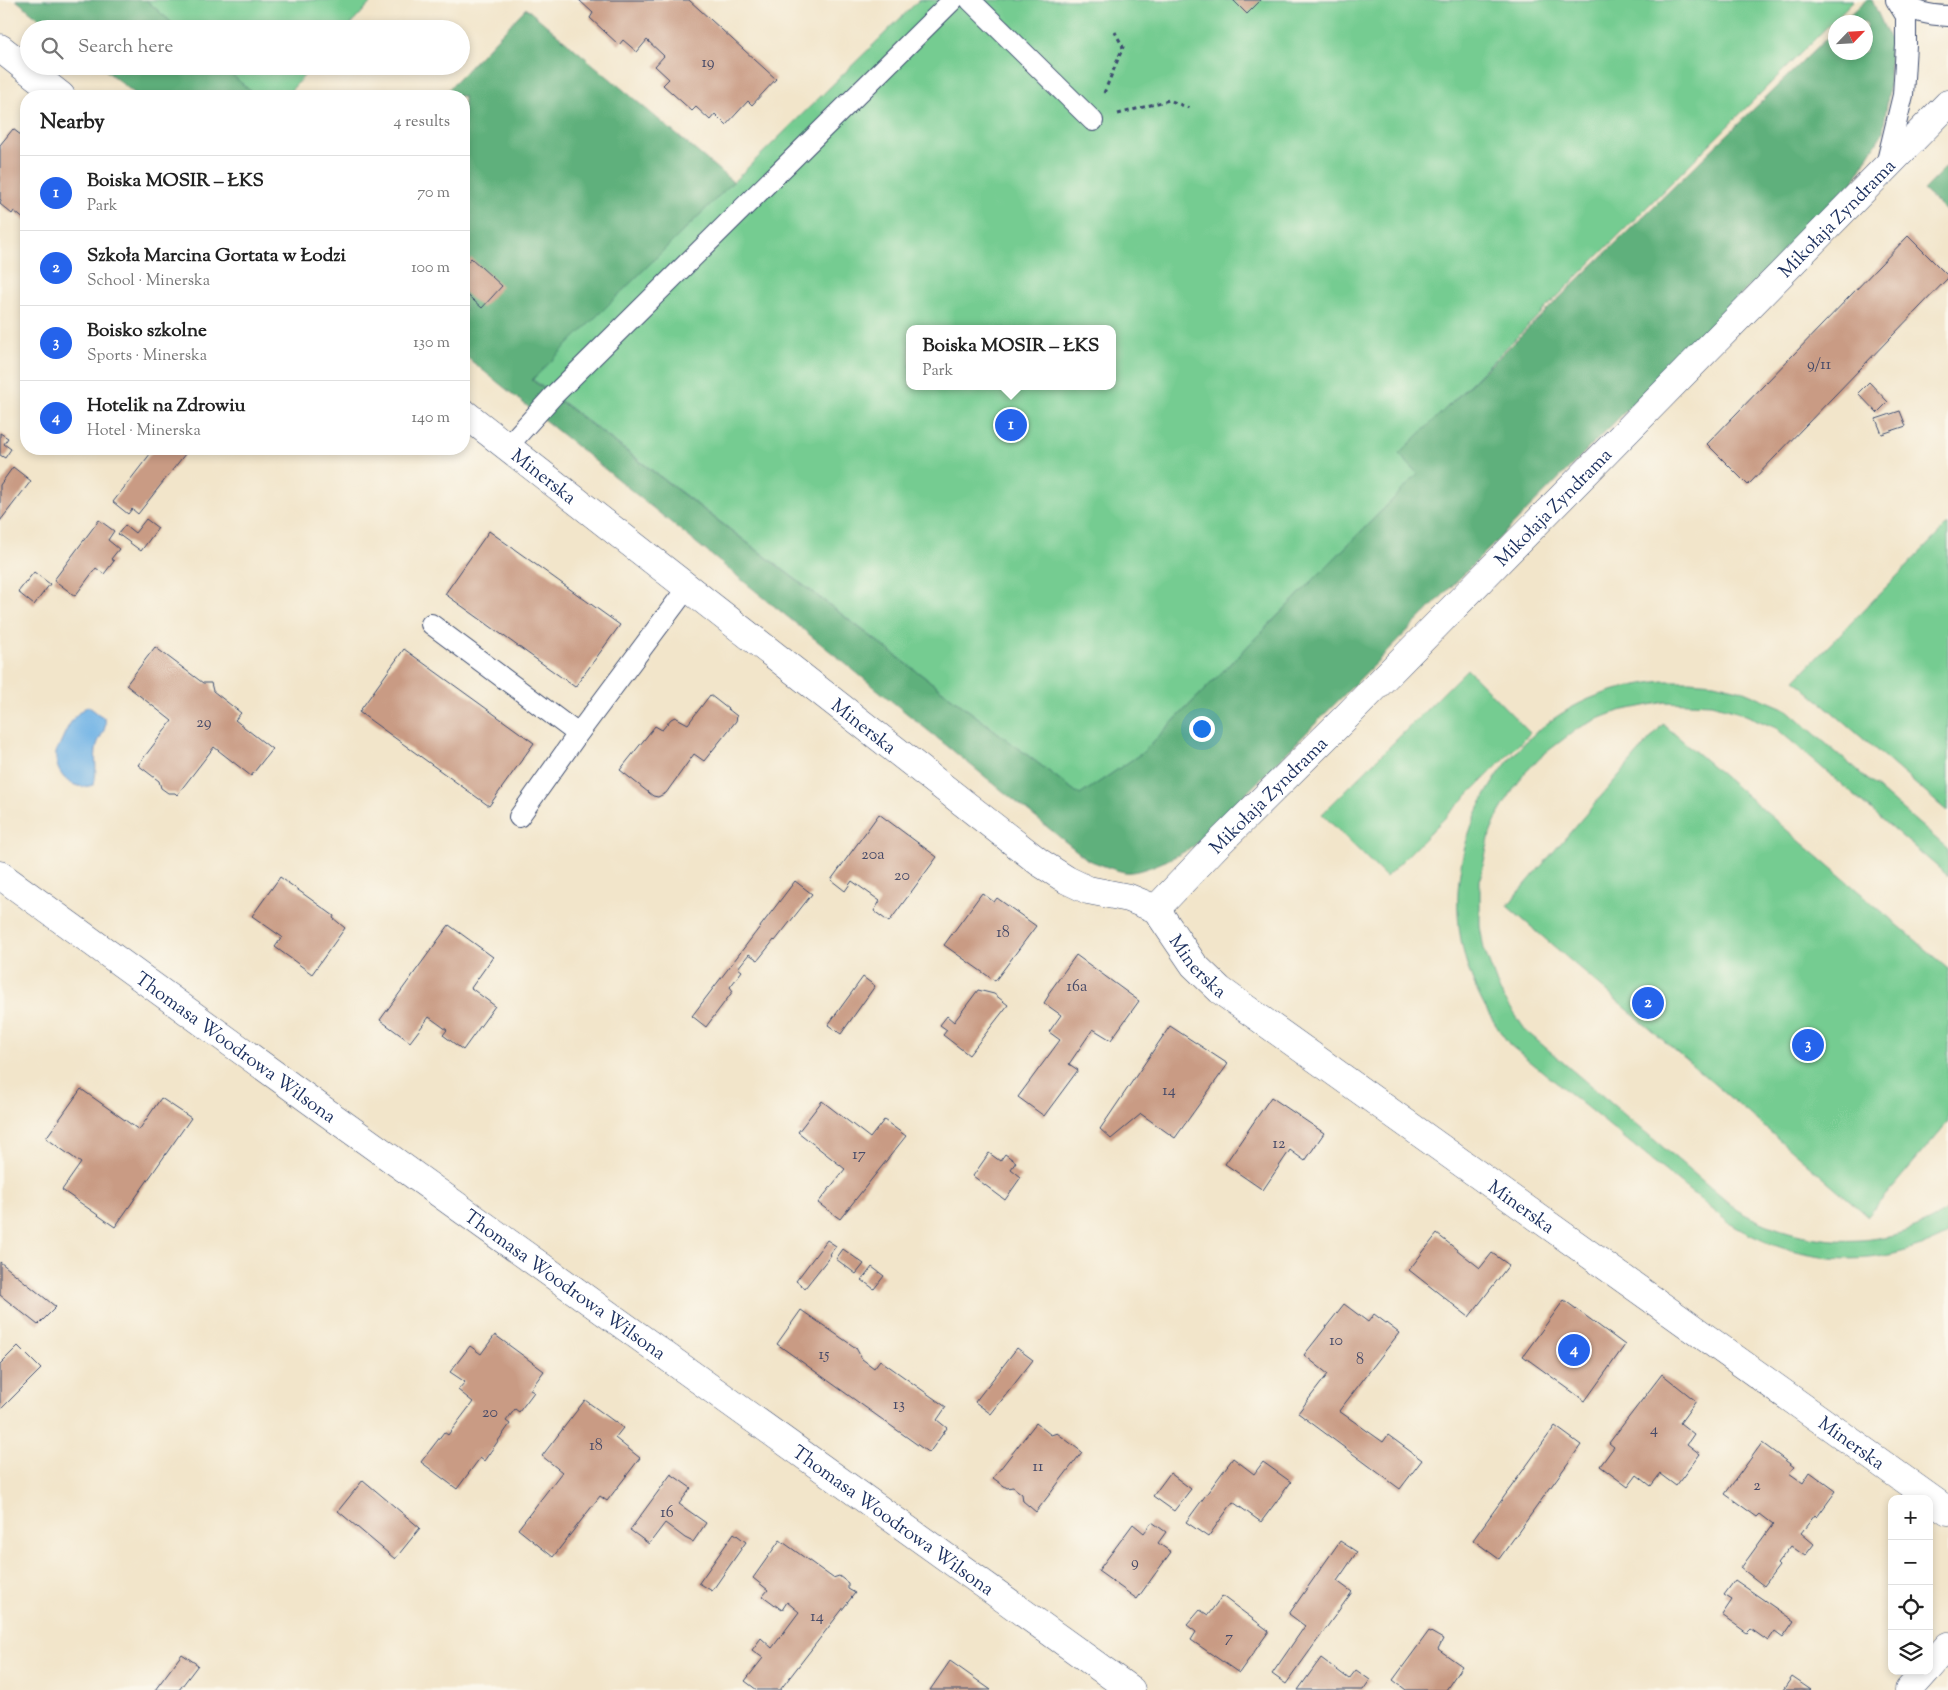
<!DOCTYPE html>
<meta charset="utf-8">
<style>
body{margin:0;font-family:"Sorts Mill Goudy",serif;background:#f2f2f2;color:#222}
.controls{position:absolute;right:15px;bottom:15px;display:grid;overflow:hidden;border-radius:10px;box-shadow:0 2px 8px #0003}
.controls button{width:45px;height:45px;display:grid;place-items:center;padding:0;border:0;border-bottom:1px solid #e0e0e0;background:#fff;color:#222;font:25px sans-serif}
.compass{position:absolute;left:1828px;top:15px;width:45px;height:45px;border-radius:50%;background:#fff;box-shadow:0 2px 8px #0003;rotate:65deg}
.you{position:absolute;left:1201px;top:728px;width:18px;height:18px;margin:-12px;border:4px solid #fff;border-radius:50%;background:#1a73e8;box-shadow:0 0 0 8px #1a73e833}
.badge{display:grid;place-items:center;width:32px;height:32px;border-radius:50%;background:#2563eb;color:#fff;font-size:16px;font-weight:700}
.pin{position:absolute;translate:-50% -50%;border:2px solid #fff;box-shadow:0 1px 5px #0006}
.popup{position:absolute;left:906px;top:325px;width:210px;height:65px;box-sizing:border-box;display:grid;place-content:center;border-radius:10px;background:#fff;filter:drop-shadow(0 1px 4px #0005);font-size:16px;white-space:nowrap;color:#767676}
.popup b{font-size:19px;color:#222}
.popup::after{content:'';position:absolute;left:50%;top:100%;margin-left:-10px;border:10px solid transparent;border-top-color:#fff}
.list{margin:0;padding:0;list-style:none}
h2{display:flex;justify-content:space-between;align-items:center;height:65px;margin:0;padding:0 20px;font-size:21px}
h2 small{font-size:16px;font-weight:400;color:#767676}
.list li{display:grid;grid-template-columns:32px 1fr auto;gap:15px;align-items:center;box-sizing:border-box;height:75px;padding:0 20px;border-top:1px solid #e0e0e0}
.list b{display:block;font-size:19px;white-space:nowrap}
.list p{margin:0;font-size:16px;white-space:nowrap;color:#767676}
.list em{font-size:16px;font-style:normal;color:#767676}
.icon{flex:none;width:28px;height:28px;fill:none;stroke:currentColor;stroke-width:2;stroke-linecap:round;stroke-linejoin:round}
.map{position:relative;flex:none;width:1948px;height:1690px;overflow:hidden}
.search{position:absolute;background:#fff;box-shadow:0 2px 8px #0003;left:20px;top:20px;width:450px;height:55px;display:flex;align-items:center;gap:12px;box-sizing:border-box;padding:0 18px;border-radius:28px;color:#767676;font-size:19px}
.panel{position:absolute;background:#fff;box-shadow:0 2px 8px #0003;left:20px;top:90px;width:450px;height:365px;border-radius:20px}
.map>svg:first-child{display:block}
.green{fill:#74cc91;stroke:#487e78;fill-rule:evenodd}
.forest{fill:#5fb07b;stroke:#3d706c}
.water{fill:#70b2e5;stroke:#4670a2}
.building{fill:#c99b84}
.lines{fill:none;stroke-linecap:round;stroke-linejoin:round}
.lane-casing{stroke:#3b4a6e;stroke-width:22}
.street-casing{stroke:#3b4a6e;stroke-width:29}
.path{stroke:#3b4a6e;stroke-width:3;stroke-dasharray:4 4;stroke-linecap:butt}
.lane{stroke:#fff;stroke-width:20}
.street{stroke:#fff;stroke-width:28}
.labels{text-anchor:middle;stroke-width:4.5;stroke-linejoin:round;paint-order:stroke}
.number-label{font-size:16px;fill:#464a68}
.street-label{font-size:19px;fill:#1b2f5e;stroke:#fbf7ec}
</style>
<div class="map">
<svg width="1948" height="1690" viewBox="0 0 1948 1690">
<rect width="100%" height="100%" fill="#fbf7ec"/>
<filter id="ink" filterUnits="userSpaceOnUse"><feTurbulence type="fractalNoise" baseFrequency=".02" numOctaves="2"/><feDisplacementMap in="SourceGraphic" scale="10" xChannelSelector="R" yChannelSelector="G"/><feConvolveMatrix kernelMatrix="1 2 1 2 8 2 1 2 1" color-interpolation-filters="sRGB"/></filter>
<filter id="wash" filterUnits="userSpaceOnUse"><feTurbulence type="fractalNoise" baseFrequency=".0096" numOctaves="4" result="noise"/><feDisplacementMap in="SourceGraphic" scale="20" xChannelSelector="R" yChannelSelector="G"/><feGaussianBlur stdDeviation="1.12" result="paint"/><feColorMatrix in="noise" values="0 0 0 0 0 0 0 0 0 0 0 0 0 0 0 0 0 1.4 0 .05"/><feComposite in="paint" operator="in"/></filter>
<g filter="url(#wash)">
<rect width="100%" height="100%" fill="#f2e5ca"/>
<path class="green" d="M146,0h227l-26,29h-168z
M919,0h935l-454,454 18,20 -276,279 -62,42 -548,-416zM910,329h202v57h-202z
M222,66h91l-27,30h-30z
M1948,524v288l-153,-132z
M1467,669l63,64 -144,144 -64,-63z
M1663,681h26l25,2 25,6 47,20 162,140v27l-172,-148 -42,-18 -23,-6 -46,-2 -46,9 -21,8 -21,10 -37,28 -16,17 -13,19 -12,20 -9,21 -10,46v46l4,23 16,43 26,39 211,179c64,37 148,44 211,0v24c-73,38 -150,31 -219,-11l-219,-178c-16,-21 -29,-42 -38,-66 -42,-107 12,-234 117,-280 24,-10 48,-15 74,-18z
M1663,724l285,244v154l-80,94 -361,-310z"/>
<path class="forest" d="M16,0h130l33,29h-127z
M1866,0h6l18,40 -1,49 -6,43 -30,50 -659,664c-12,8 -55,29 -69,26 -12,-2 -25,-8 -37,-12l-624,-505v-259h-22l84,-88 207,174 -201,198 548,415 62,-42 276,-279 -19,-20 436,-424 1,22h30v-30h-23z
M100,66h122l34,30h-118z
M1948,165v48l-25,-23z"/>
<path class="water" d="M88,706l17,13c2,12 -5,16 -8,26 -4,15 2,25 -4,40 -21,7 -39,-11 -37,-32 0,-3 2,-5 3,-7 8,-17 12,-30 29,-40z"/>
<g id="blocks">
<path class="building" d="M579,0h110l87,79 -24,26 -4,-4 -22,24 -11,-11 -5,6 -14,-13 -4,4 -29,-26 6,-6 -14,-13 9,-10 -17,-16 -10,12 -14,-12 -4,5 -29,-27 3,-5z
M1233,0h28l-14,14z
M13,129l13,10v82l-12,-10 -2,3 -12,-10 1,-4 -1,-1v-54z
M1908,236l40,40v2l-200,207 -41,-41z
M471,258l31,28 -20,22 -18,-16v-26z
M1869,382l19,20 -11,11 -19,-20z
M1900,411l6,15 -24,8 -6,-15z
M0,433l8,5 -4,6 7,5 -6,9 -5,-3z
M154,449h35l-51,65 -6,-5 -4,5 -15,-12z
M13,467l18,14 -31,40v-36z
M146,519l12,9 -17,23 -23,-17 7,-9 10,8z
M99,520l15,11 -6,9 11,9 -8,10 3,2 -10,13 -8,-6 -21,28 -21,-16z
M489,531l131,94 -45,62 -130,-93z
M34,572l16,12 -16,21 -16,-13z
M155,647l48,36h8l2,8 28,22 -6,7 37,29 -21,27 -37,-29 -37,48 -2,-2h-7l-7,-5 -2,-7 -21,-16 34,-44 -46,-36z
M404,649l130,94 -45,63 -130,-94z
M710,695l27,21 -1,5 -32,40 -10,-7 -28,39 -8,4 -5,-1 -33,-26 35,-44 7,4 9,-11 4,-2 13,7z
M879,814l58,43 -48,65 -15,-11 6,-10 -28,-20 -7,10 -14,-11z
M280,877l54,39 -1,2 12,10 -33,46 -37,-27 7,-10 -30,-21z
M795,881l17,13 -37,47 -1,-1 -16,20 -9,-6 -11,14 4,3 -12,16 3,4 -27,36 -14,-11z
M982,893l12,9 3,-4 39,28 -41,55 -51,-36z
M449,925l44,32 -22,31 24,18 -32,44 -20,-15 4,-5 -18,-13 -19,25 -30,-22z
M1076,955l63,46 -28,39 -18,-11 -24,35 9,6 -34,46 -26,-19 42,-57 -11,-8 12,-17 -17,-12 5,-8 -1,-1z
M863,977l12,9 -34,48 -13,-9z
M978,990l16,4 14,11 -39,50 -26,-20 4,-5 -7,-5 7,-9 7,6z
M1170,1026l58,38 -53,74 -34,-24 -30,25 -11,-10z
M81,1089l58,41 22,-32 30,20 -76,109 -53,-37 19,-27 -35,-25z
M1271,1097l53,36 -19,28 -15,-11 -27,40 -38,-26z
M822,1101l48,37 14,-18 22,16 -66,83 -22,-16 27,-34 -47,-37z
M989,1153l11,8 5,-7 11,8 -5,7 10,8 -16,23 -32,-24z
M1437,1234l43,34 12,-15 17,12 -40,52 -60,-47z
M827,1240l9,6 -6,8 1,1 -26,33 -9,-7z
M843,1249l21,15 -8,10 -20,-15z
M0,1262l56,45 -18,18 -38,-30z
M872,1267l12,9 -10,13 -12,-9z
M1564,1300l61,45 -40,56 -62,-45z
M1344,1304l24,18 6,-8 25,19 -60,78 44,31 5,-7 34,25 -22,29 -102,-76 30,-39 -24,-19z
M801,1310l55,38 6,11 12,9 6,-8 66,47 -9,13 10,8 -18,25 -152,-109z
M495,1335l49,36 -14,19 4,2 -15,20 -4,-3 -9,12 4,3 -26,37 -4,-3 -23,31 -36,-27 23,-30 4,3 25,-33 -15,-12 7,-8 -15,-10 20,-26 11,8z
M18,1346l23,23 -41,41v-46z
M1017,1348l16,12 -42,54 -16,-12z
M1662,1374l34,27 -16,22 14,11 -7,10 13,10 -24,32 -16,-12 -9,12 -14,-11 -9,12 -28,-21 14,-19 -5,-4z
M585,1400l38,28 -8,10 25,20 -33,43 -7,-5 -47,61 -35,-28 44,-57 -20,-16z
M1036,1423l15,12 6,-2 25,19 -46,60 -13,-11 -1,-7 -9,-7 -6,1 -14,-10z
M1555,1426l26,19 -82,114 -26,-19z
M1762,1443l32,24 -5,6 14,10 7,-11 26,19 -19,26 -2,-2 -14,18 13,11 -9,12 -14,-10 -14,18 2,2 -15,20 -23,-18 32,-44 -13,-10 -3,3 -32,-23z
M1233,1458l21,16 9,-12 28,20 -30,40 -28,-20 -25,35 -22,-15z
M1170,1473l21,16 -17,22 -21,-15z
M671,1474l20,14 -12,16 27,19 -13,19 -8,-4 -20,-15 -16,21 -19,-14z
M363,1480l57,48 -25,31 -57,-48z
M1152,1522l14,10 -8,11 13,9 -34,47 -39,-28 35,-47 11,9z
M734,1533l12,9 -34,49 -13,-8z
M780,1540l53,38 6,-2 9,7v6l7,4 -75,97h-23l-12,-9 18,-23 -11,-8 9,-12 11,10 27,-36 -12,-10 -5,8 -19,-14 5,-6 -15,-12z
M1340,1541l17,11 -20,29 15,11 -66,92 -14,-10 33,-48 -16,-12z
M1735,1580l59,41 -11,16 -8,-6 -7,10 -17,-12 -4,4 -25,-18 10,-15 -8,-5z
M1222,1596l47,35 -30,42 -48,-33 5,-8 -9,-7 13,-15 8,5z
M1429,1631l14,8 -5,10 24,17 -16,24h-40l-13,-10z
M182,1654l16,11 -19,25h-24z
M1321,1658l28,21 7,-9 14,10 -7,10h-65z
M950,1661l41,29h-61z
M1792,1677l19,13h-28z"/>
</g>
</g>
<g filter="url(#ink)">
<use href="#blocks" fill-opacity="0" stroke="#3b4a6e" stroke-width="1"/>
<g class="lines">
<defs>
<path id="lane" d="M970,0l123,121
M1900,0c14,13 29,15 48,16
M1886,165l17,-70 3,-50v-29l-10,-16
M507,447l46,-51 400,-396
M431,624l147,110
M519,817l59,-83 109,-146"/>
<g id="street">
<path d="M0,48l61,48"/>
<path id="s1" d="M464,413l575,449 28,18 21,10 41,8 27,11 38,56 26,25 728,521"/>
<path id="s2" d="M0,875l322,234 809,581"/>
<path id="s3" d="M1156,909l58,-61 132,-131 602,-613"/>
<path d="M1929,1668l19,-22"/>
<path d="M1909,1690l17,-19"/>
</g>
</defs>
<use href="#lane" class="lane-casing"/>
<use href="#street" class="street-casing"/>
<path class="path" d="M1104,93l19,-46 -8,-15
M1118,114l51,-14 20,8"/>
<use href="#lane" class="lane"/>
<use href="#street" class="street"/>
</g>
</g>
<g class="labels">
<g class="number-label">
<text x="708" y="67">19</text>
<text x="1819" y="369">9/11</text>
<text x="204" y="727">29</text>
<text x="873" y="859">20a</text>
<text x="902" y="880">20</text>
<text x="1003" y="937">18</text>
<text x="1077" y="991">16a</text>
<text x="1169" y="1095">14</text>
<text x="1279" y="1148">12</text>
<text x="859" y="1159">17</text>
<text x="1336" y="1345">10</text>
<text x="824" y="1359">15</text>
<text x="1360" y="1364">8</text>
<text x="899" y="1409">13</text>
<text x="490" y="1417">20</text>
<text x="1654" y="1434">4</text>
<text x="596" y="1450">18</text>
<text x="1038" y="1471">11</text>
<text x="1757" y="1490">2</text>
<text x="667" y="1517">16</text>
<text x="1135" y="1567">9</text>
<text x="817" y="1621">14</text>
<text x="1229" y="1642">7</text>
</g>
<g class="street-label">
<text dy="7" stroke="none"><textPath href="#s3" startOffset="970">Mikołaja Zyndrama</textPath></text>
<text dy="7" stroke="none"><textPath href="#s1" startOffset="102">Minerska</textPath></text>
<text dy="7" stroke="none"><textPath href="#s3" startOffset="565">Mikołaja Zyndrama</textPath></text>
<text dy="7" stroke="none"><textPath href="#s1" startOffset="508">Minerska</textPath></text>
<text dy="7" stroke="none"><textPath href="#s3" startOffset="160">Mikołaja Zyndrama</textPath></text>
<text dy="7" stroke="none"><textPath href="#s1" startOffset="928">Minerska</textPath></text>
<text dy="7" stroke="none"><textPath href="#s2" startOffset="292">Thomasa Woodrowa Wilsona</textPath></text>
<text dy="7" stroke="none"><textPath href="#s1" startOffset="1332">Minerska</textPath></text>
<text dy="7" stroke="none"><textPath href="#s2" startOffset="698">Thomasa Woodrowa Wilsona</textPath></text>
<text dy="7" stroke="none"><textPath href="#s1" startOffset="1738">Minerska</textPath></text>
<text dy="7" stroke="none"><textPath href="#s2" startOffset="1102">Thomasa Woodrowa Wilsona</textPath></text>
</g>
</g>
</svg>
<div class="controls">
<button>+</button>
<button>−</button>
<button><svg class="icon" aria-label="locate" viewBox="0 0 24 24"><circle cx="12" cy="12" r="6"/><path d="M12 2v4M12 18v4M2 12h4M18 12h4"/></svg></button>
<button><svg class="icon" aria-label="layers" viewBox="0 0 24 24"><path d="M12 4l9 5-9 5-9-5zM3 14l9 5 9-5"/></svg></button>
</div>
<svg class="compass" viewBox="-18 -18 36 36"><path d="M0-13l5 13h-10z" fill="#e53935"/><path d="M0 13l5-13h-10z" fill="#767676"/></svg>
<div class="you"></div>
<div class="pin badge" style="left:1011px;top:425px">1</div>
<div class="popup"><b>Boiska MOSIR – ŁKS</b>Park</div>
<div class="pin badge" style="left:1648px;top:1003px">2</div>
<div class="pin badge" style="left:1808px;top:1045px">3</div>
<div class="pin badge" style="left:1574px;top:1350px">4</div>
<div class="search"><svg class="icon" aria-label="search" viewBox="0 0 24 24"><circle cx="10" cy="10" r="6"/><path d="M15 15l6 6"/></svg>Search here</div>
<section class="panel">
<h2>Nearby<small>4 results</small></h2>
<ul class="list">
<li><span class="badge">1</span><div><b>Boiska MOSIR – ŁKS</b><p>Park</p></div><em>70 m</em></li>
<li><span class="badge">2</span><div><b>Szkoła Marcina Gortata w Łodzi</b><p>School · Minerska</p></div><em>100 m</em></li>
<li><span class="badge">3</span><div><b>Boisko szkolne</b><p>Sports · Minerska</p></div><em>130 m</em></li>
<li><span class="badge">4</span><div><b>Hotelik na Zdrowiu</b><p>Hotel · Minerska</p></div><em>140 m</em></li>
</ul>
</section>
</div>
